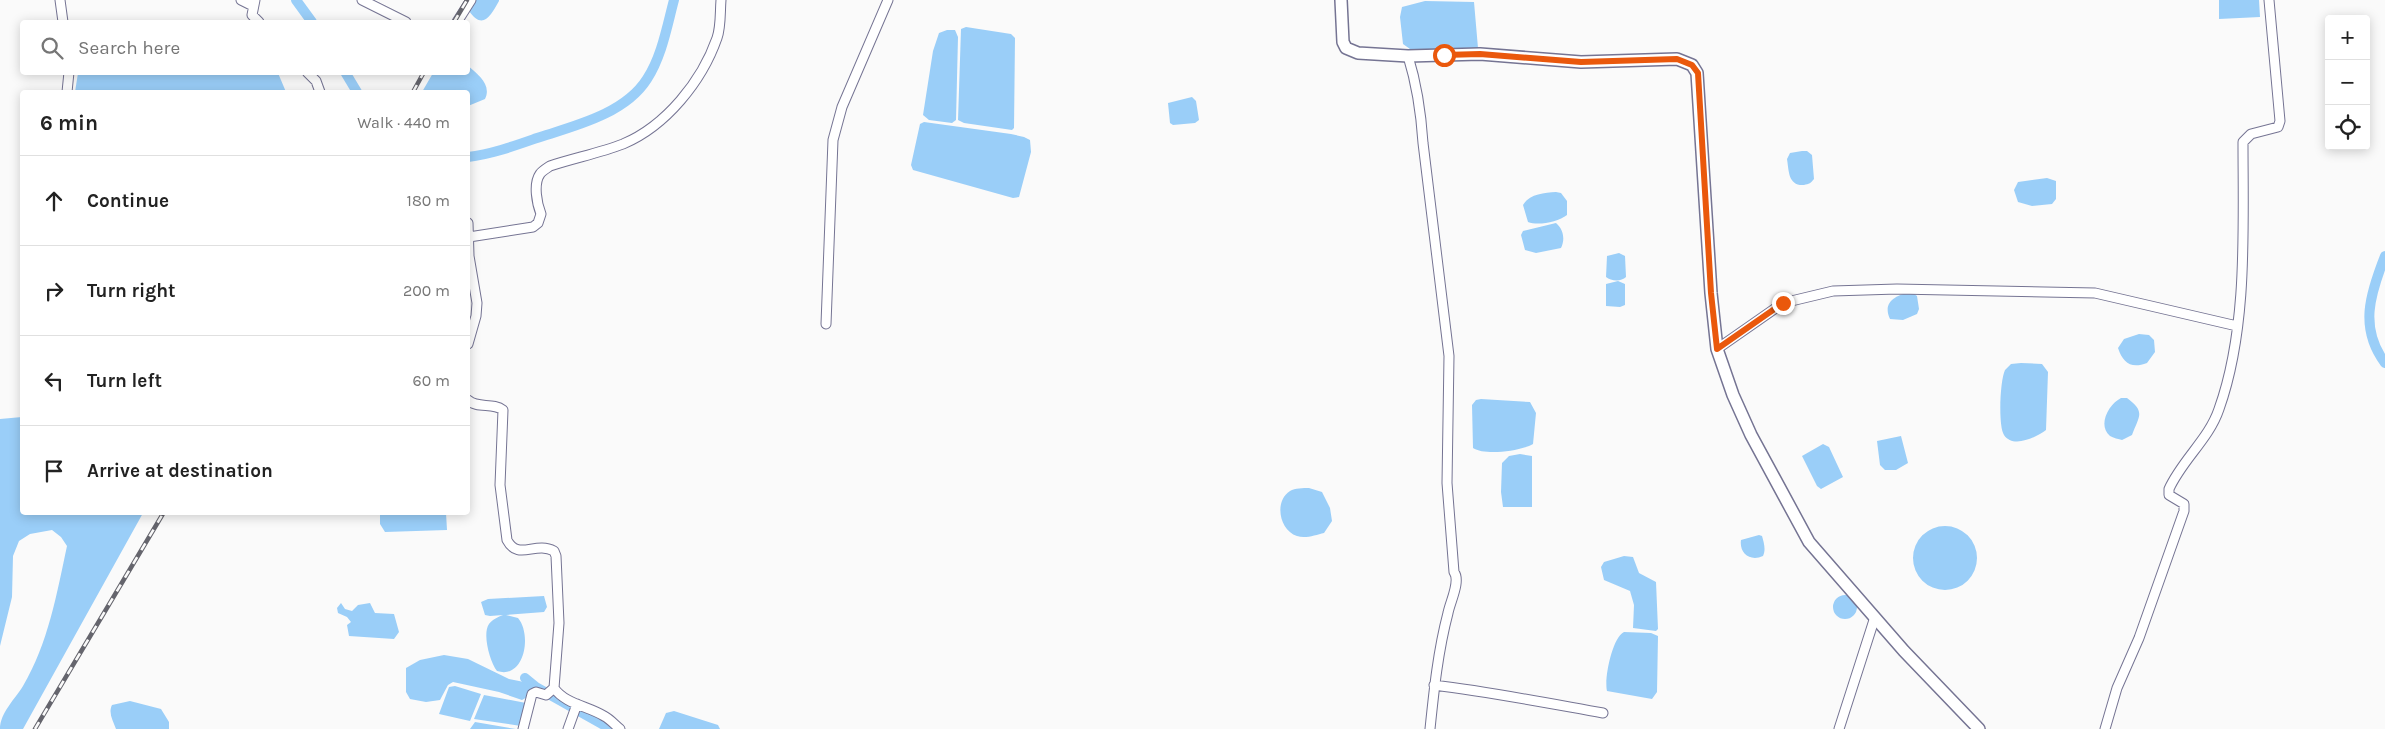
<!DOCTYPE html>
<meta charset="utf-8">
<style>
body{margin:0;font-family:Karla,sans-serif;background:#f2f2f2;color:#222}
.controls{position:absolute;right:15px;top:15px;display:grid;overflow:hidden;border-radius:5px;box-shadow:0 2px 12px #0003}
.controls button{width:45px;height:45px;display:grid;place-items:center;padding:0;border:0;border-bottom:1px solid #e0e0e0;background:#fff;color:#222;font:25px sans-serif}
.stop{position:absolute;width:15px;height:15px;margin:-11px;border:4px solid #ea580c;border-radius:50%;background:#fff}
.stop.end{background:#ea580c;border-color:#fff;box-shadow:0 1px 5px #0008}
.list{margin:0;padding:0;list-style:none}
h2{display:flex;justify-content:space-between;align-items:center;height:65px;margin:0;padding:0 20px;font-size:21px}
h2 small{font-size:16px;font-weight:400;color:#767676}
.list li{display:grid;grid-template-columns:32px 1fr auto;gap:15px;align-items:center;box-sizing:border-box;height:90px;padding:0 20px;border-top:1px solid #e0e0e0}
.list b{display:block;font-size:19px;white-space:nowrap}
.list em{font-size:16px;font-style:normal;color:#767676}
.icon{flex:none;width:28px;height:28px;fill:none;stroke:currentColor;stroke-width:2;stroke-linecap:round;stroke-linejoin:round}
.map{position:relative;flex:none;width:2385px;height:729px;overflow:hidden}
.search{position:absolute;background:#fff;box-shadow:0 2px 12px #0003;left:20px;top:20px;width:450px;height:55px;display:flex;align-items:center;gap:12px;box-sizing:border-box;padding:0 18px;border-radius:5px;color:#767676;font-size:19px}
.panel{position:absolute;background:#fff;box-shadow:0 2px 12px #0003;left:20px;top:90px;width:450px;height:425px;border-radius:5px}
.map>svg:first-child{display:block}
.water{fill:#9acef8}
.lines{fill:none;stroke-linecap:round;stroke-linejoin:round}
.canal{stroke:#9acef8;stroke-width:10}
.minor-casing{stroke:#757493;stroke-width:11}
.tertiary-casing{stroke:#757493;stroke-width:14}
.minor{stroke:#fff;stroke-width:9}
.tertiary{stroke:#fff;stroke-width:11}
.rail-casing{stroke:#65656d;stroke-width:4.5}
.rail{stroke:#fafafa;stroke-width:2.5;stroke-dasharray:8;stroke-linecap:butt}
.route{stroke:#ea580c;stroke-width:6}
</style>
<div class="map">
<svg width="2385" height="729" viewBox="0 0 2385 729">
<rect width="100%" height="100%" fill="#fafafa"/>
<path class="water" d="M474,0h25v1c-8,14 -16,30 -30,10z
M2219,0h40l1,17 -41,2z
M1425,1l49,1 4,46 -45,3 -23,-2 -7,-5 -3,-27 2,-10z
M966,27l45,7 4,4 -1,90 -2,2 -48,-7 -6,-3 3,-91z
M947,30h8l3,7 -2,83 -4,3 -23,-3 -6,-5 10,-64 6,-18z
M468,66c10,8 24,19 17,33l-17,7v-14h-46l11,-19 35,-1z
M78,73h200l8,19h-211z
M1192,97l4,4 3,19 -4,3 -22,2 -3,-2 -2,-20z
M924,122l87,12 13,3 6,3 1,12 -12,45 -6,1 -100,-28 -2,-5 9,-41z
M1802,151h5l5,4 2,24c-3,4 -5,5 -10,6 -16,1 -15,-14 -17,-26l3,-6z
M2047,178l9,3v18l-4,5 -20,2 -14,-4 -4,-12 4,-8z
M1556,192l5,1 6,8v14c-9,7 -29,11 -39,7l-5,-17c6,-11 21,-12 33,-13z
M1556,223c8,7 9,17 5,25l-25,5 -11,-3 -4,-15 2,-4z
M1619,253l6,3 1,21c-5,5 -15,4 -20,0l1,-21z
M1618,281l7,3v21l-5,2 -14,-1v-22z
M1911,292l6,4 2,13 -2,5 -14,6 -13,-1c-8,-17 6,-24 21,-27z
M2139,334l10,1 5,5 1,12 -8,11c-16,6 -24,0 -29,-15l6,-9z
M2021,363l21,1 6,8 -2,58c-9,7 -33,19 -42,5 -6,-9 -4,-55 1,-65l6,-6z
M2121,398h6c19,14 12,18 5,37l-10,5c-3,-1 -9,-2 -12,-4 -13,-11 -1,-32 11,-38z
M1481,399l49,3 6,11 -3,31c-12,7 -48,12 -60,4l-1,-43 4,-5z
M22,417v95l121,1 -120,216h-23c0,-16 15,-30 23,-43 25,-42 34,-93 44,-140l-6,-9 -9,-7 -22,4 -11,7 -6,15 -1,41 -12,49v-227z
M1901,436l7,27 -12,7h-11l-5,-5 -3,-24z
M1823,444l6,3 14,30 -22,12 -4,-3 -15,-30z
M1520,454l12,2v51h-29l-2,-15 1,-29 7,-7z
M1309,488l13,4 8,16 2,13 -8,12c-8,2 -19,6 -27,3 -18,-6 -23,-35 -7,-45 5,-3 13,-3 19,-3z
M380,513h66l1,17 -62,2 -5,-8z
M1913 558a32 32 0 1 1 64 0a32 32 0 1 1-64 0Z
M1759,535l3,1c2,7 4,14 1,20 -13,6 -24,-3 -22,-16z
M1624,556l9,1 6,16 17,9 2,47 -2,2 -23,-3 1,-23 -4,-14 -26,-11 -3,-13 3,-5z
M1833 607a12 12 0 1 1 24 0a12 12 0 1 1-24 0Z
M544,596l3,11 -3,5 -38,3 12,3c14,16 7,62 -21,53 -7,-9 -15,-37 -8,-47 4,-5 9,-7 14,-9l-13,1 -5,-1 -4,-13 7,-3z
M341,603l4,6 7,2 6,-6 12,-2 5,10 19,1 5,18 -5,7 -45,-3 -2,-11 4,-3 -4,-5 -9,-4 -1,-5z
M1624,632l27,1 7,3 -1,56 -5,7 -45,-8c-3,-12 5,-53 17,-59z
M444,655l24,4 41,20 20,4 2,4 -2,9 -7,4 -23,-8 -46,-10 -5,3 -8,15 -14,2 -16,-3 -4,-7v-24l14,-8z
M455,686l26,8 -11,27 -31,-7 10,-27z
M484,695l42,8 -5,23 -47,-7z
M130,701l31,8 8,13v7h-53c-3,-8 -8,-16 -4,-24z
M674,711l44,14 2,4h-61l7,-16z
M475,722l41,7h-46z"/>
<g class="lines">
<path class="canal" d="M296,0l16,22
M345,72l12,20
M468,157c24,-3 46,-11 69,-19 37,-12 88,-24 110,-59 15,-23 20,-53 27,-79
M2385,256c-15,38 -26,72 0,107
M525,678l11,9 75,42"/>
<defs>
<path id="minor" d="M60,0l3,22
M241,0l12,6
M255,0l-3,15 7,7
M362,0l44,22
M457,22l14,-22
M1408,56c9,29 13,56 15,87l26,213 -2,127 7,89c7,9 -4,30 -6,41 -10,38 -14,77 -18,116
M307,72l9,9 4,11
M67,92l2,-20
M468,223l1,33 8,47 -1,13 -8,28
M469,237l64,-10 5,-4 3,-9c-4,-10 -8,-30 -1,-40 2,-3 7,-6 10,-8 24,-8 50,-13 73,-22 43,-18 79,-63 94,-106 4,-11 3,-26 4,-38
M826,324l7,-184 9,-33 46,-107
M1717,349l66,-46 50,-12 64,-2 198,4 142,33
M468,400c9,9 25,2 35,10l-3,75 7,55c11,21 28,1 47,11l2,5 3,67 -5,65c11,16 34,18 50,28 6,3 11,9 16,13
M1434,685c57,7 113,18 169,28
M523,729l9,-35 4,-2 10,3 8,-7
M568,729l9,-25
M1839,729l36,-112
M2105,729l12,-41 22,-50 45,-127v-7l-15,-9v-6c13,-29 40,-50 50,-80 29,-81 24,-181 24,-267l8,-8 27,-7 2,-6 -11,-121"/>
<path id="tertiary" d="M1341,0l2,42 3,6 12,5 50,3 72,-2 101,8 96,-3 15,6 5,8 14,220 6,56 16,46 18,40 58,107 95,109 75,78"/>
</defs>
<use href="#minor" class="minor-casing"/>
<use href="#tertiary" class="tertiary-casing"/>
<use href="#minor" class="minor"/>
<use href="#tertiary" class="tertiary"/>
<defs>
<path id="rail" d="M454,22l13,-22
M413,92l11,-20
M35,729l129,-217"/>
</defs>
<use href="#rail" class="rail-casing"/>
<use href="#rail" class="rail"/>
</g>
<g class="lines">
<path class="route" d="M1444,55l36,-1 101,8 96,-3 15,6 6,8 13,220 6,56 66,-46"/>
</g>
</svg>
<div class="controls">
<button>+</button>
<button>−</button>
<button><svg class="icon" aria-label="locate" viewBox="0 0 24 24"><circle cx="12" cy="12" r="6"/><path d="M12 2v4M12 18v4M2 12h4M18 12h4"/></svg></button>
</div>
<div class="stop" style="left:1444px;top:55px"></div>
<div class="stop end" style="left:1783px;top:303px"></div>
<div class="search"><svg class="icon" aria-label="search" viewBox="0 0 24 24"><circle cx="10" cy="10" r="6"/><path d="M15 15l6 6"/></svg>Search here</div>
<section class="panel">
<h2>6 min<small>Walk · 440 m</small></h2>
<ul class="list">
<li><svg class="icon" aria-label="ahead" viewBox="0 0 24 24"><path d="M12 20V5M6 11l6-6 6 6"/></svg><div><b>Continue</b></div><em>180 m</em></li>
<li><svg class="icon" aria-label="right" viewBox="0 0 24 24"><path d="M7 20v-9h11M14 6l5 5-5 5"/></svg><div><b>Turn right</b></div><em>200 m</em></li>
<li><svg class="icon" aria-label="left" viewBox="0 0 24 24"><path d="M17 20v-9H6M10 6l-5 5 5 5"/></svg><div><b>Turn left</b></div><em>60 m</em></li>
<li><svg class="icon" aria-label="arrive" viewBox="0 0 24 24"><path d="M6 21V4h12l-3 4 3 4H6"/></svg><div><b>Arrive at destination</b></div></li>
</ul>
</section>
</div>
